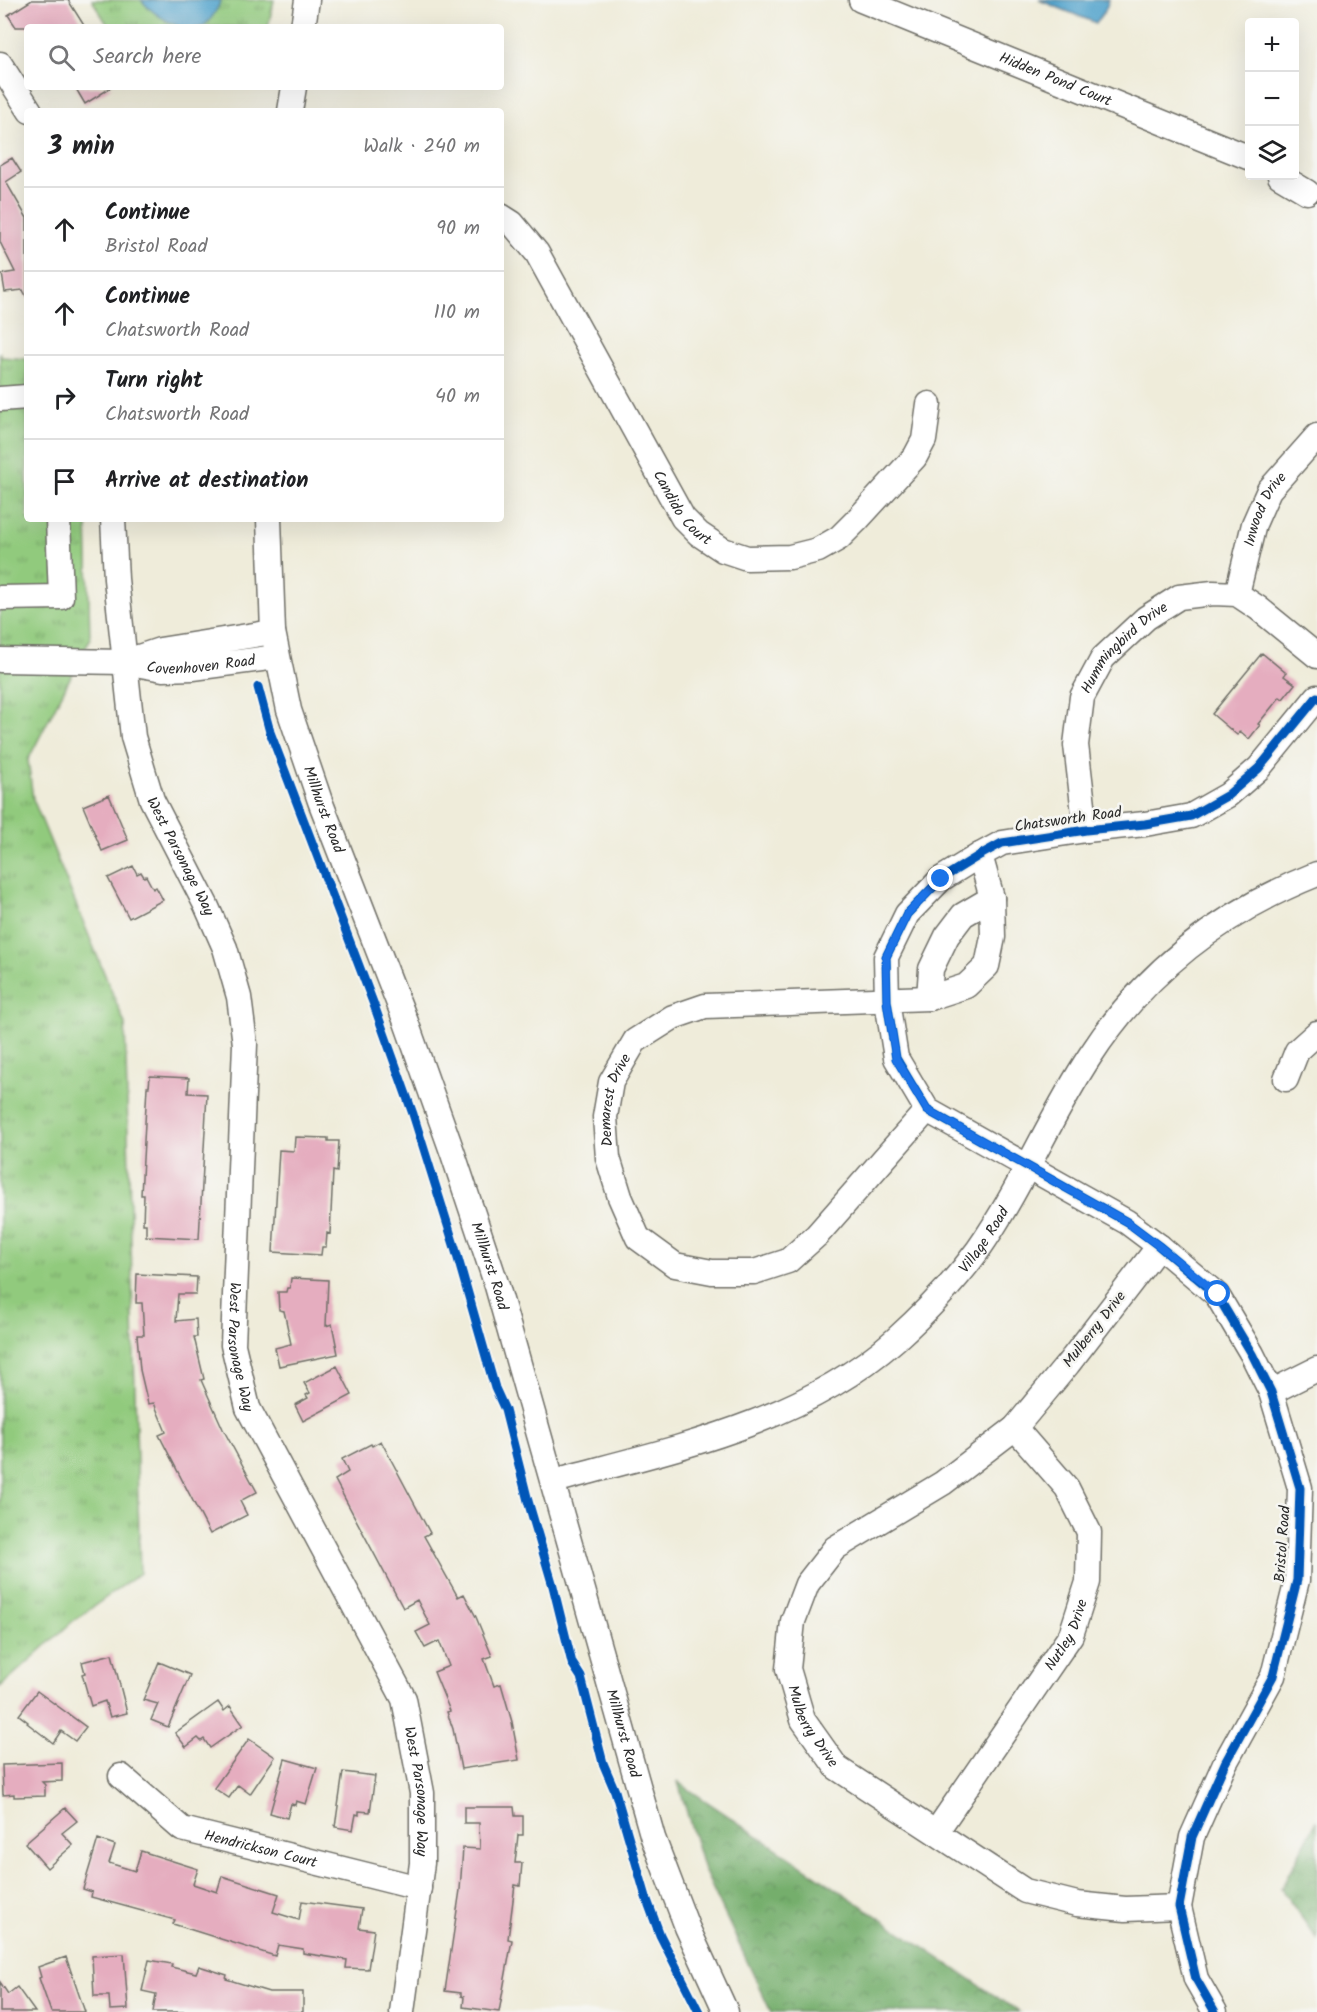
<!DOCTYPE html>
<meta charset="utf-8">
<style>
body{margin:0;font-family:Kalam,sans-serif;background:#f6f6f6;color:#202124}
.controls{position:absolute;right:18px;top:18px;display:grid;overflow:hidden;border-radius:6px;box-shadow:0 6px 24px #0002}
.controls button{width:54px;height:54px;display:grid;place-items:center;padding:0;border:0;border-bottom:2px solid #e0e0e0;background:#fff;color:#202124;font:30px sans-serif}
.stop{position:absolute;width:18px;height:18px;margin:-14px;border:4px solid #1a73e8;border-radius:50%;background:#fff}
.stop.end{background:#1a73e8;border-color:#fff;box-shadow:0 2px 6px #0008}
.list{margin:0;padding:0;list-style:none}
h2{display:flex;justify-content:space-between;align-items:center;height:78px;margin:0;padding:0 24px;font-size:26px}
h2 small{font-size:20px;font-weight:400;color:#757577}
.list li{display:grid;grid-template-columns:39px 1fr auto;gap:18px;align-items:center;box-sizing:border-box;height:84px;padding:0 24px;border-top:2px solid #e0e0e0}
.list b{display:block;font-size:22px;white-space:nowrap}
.list p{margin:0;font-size:20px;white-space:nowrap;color:#757577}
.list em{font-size:20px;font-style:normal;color:#757577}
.icon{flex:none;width:33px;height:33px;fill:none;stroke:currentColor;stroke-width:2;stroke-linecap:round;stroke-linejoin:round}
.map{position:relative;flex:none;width:1317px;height:2012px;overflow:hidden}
.search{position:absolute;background:#fff;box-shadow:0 6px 24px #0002;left:24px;top:24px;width:480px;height:66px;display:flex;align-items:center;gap:15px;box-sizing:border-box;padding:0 21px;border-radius:6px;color:#757577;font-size:22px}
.panel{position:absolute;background:#fff;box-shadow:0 6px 24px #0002;left:24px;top:108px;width:480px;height:414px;border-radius:6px}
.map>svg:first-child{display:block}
.grass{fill:url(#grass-tufts);stroke:#5e7a54;stroke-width:1.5}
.forest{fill:url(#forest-crowns);stroke:#506c4c;stroke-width:1.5}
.water{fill:#51a3cc;stroke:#3e677c;stroke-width:1.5}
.building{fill:#e5adbf}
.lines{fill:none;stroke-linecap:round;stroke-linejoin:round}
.minor-casing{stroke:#706f68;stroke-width:27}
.minor{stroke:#fff;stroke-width:24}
.cycleway-casing{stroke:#f6f6f2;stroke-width:13}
.cycleway{stroke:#0057b8;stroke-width:9}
.route{stroke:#1a73e8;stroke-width:8}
.labels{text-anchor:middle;stroke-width:5;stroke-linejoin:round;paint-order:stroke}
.street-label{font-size:15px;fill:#2b2b2b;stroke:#f6f6f2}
</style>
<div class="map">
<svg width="1317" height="2012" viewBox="0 0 1317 2012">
<defs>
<pattern id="grass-tufts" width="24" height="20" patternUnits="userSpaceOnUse" patternTransform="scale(1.5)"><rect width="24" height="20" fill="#91ca7d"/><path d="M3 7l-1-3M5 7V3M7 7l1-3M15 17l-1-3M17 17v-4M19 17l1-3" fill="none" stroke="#77a467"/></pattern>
<pattern id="forest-crowns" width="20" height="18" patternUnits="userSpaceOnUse" patternTransform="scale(1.5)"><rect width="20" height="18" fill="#74ae6c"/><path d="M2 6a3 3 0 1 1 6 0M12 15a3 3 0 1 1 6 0" fill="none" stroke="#5f8e59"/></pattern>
</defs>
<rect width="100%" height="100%" fill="#f6f6f2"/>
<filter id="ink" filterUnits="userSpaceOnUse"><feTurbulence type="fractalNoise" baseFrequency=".0167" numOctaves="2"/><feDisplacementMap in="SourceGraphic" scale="12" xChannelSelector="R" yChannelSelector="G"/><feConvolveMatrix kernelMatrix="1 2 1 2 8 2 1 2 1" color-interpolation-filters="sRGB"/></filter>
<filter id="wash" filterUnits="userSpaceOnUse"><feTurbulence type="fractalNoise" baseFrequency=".008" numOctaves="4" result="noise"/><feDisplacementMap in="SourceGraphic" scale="24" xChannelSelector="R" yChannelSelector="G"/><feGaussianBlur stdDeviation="1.35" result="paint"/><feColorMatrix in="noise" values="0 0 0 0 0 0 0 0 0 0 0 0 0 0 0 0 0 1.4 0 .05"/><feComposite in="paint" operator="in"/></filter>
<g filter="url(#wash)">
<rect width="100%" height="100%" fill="#efecda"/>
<path class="grass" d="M92,0h182l-6,27h-159z
M0,352l1,5 26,2v160h60l3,120 -62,121 5,39 92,225 15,549 -68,49 -72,65z"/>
<path class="forest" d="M678,1782l341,230h-248l-67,-142z
M1317,1820v119l-36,-50z"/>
<path class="water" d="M141,0h80c-3,9 -11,23 -20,27 -20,7 -48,-13 -60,-27z
M1039,0h70l-4,11 -9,12z"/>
<g id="blocks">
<path class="building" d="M32,0h36l17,27h-69l-8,-12z
M75,87h37l-27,17z
M12,158l9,14 -15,10 21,36v80l-4,-8 -18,2 -3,-18 13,-2 -15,-30v-77z
M1262,653l24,20 -2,3 11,8 -12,15 -3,-2 -22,27 2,1 -11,14 -9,-8 -3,4 -25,-21z
M109,795l19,45 -26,11 -19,-45z
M133,866l4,8 4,-2 3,5 2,-1 7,13 3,-2 7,13 -34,18 -21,-40z
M150,1076l39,2 -1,15 19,1 -8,145 -53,-3v-12h-3l1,-29h-3l6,-108h2z
M295,1137l33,1v3h11l-2,31 -4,-1 -3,63 -3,-1 -1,14h-4l-1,8 -48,-3 6,-102 15,1z
M137,1274l60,3 -1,17h-18l-2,27 20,-2 1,18h-3l10,42 -3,1 22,49 34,63 -17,9 7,14 -37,19 -51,-99 7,-3 -12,-29 -6,1 -8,-34 -3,-35h7l-2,-32h-6z
M291,1278l37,2 -2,46 6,-2 6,30 -59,12 -4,-18 16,-4 -7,-33 -5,-1 -1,-18h8l1,-4h3z
M337,1366l15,29 -49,26 -8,-16 13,-7 -2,-3 4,-2 -6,-10z
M381,1441l49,92 -6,3 34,61 6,-3 12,23 16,39 -8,3 10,27 7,-2 11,38 7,38 -58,9 -8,-40 -6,-17 3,-1 -16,-39 15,-6 -10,-25 -14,7 -9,-16 14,-7 -13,-25 -14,8 -68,-128 13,-8 -6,-13 29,-15 1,2z
M112,1654l15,59 -17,4 -5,-16 -14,5 -9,-32 3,-1 -3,-11z
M159,1662l31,13 -22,52 -17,-7 7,-16 -15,-4z
M37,1691l49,36 -11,14 -14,-10 -8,12 -26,-20 1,-1 -9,-7z
M218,1702l6,9 6,-5 13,19 -33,23 -6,-9 -3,2 -3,-3 -12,9 -11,-14z
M249,1739l26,18 -25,37 -12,-9 -9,13 -15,-10z
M285,1759l32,9 -11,36 -10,-3 -1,4 -4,-1 -4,14 -17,-5z
M62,1763v18l-20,1 3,3v11l-31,1v-3l-11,1 -1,-30z
M343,1772l32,4 -5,36 -11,-1v4l-3,-1 -3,16 -18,-3z
M464,1807h50l1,9h8v19h-5l-3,28h7l-2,23 -5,-1 -7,54 4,1 -13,72 -36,-5 1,-10 -3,-1v-3l-16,-2 15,-101 3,-42 17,1 -1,-26h-15z
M65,1808l12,13 -15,12 11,12 -26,23 -22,-25z
M98,1839l17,6 -6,18 26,8 6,-20 57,18 -5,15 24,8 5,-16 57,18 -6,18 26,8 3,-19 60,8 -3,19 15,2 -6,39 -22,-1 1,-8 -44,-7v-4l-25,-4 -3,11 -102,-32 2,-4 -84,-23 1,-5 -9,-3z
M124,1954l4,55 -18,1 -1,-14h-15l-2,-40z
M66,1957l11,32 8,23h-34l-12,-34 2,-1 -3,-10z
M149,1960l23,4 -1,3 25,6 3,-7 28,9 -1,4 43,13h34v20h-150l3,-18 -14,-3z
M0,1982l8,12 9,-7 18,25h-35z"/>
</g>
</g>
<g filter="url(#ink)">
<use href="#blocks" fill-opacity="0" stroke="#706f68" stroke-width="1.5"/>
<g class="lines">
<defs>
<g id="minor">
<path id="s1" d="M861,0l389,158"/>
<path d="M303,27l4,-27"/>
<path d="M0,64l30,47"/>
<path d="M290,111l4,-24"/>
<path d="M1280,176l27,16"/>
<path id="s2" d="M501,216l11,7 25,30 146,265 16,16 24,16 24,8 43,-1 28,-7 21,-12 17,-17 59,-64 9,-17 5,-36"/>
<path d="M0,399l27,-2"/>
<path id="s3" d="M113,519l3,60 17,158 19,63 54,105 19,43 14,49 6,47 -12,301 15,63 156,291 18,94v70l-20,149"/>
<path id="s4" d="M269,519l4,113 16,78 31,91 86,221 47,132 44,132 156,552 34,89 39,85"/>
<path id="s5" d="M1237,594l17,-70 15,-34 48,-54"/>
<path d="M0,598l61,-1 -3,-78"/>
<path id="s6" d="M273,632l-113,18 -36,12 39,7 30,-1 84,-11"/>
<path d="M0,660l124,2"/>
<path id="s7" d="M1086,830l-10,-85 6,-48 21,-39 43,-40 33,-21 34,-4 24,1 21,14 59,48"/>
<path d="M929,998l2,-29 16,-33 16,-21 29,-17"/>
<path d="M1286,1079l11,-28 20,-18"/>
<path id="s8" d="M927,1110l-110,125 -29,26 -34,11h-42l-37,-7 -37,-27 -18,-41 -12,-39 -3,-41 6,-35 24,-41 38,-24 32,-11 224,-8 37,-12 21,-20 6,-29 -1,-39 -12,-43"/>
<path id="s9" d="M1159,1246l-91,118 -53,64 -72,55 -108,65 -28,36 -14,37 -5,48 15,51 34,48 188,123 52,13 48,5 54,-2"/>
<path d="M1271,1392l46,-23"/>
<path id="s10" d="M554,1481c118,-32 246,-57 341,-141 30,-27 59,-57 83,-90 43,-61 71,-132 112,-194 55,-85 134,-145 227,-182"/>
<path id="s11" d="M121,1776l61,53 237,59"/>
<path id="s12" d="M936,1832l135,-197 17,-53 1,-50 -22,-44 -52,-60"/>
<path d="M1215,2012l-19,-33 -17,-72 13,-70 33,-74 48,-87 24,-96 3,-92 -29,-96 -19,-38 -35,-59 -58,-49 -32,-24 -200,-112 -31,-52 -9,-57 -1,-44 21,-43 34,-35 39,-24 22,-12 84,-13 59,-6 46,-8 37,-21 31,-27 58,-71"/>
</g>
</defs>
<use href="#minor" class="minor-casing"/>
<use href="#minor" class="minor"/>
<defs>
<path id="cycleway" d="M258,687l12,45 104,273 39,109 42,134 40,140 10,22 23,91 25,85 19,77 9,14 22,86 12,28 31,106 14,38 39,77
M1215,2012l-19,-33 -17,-72 13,-70 33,-74 48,-87 24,-96 3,-92 -29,-96 -19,-38 -35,-59 -58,-49 -32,-24 -200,-112 -31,-52 -9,-57 -1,-44 21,-43 34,-35 39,-24 22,-12 84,-13 59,-6 46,-8 37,-21 31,-27 58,-71"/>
</defs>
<use href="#cycleway" class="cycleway-casing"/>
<use href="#cycleway" class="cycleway"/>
</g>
</g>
<g class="lines" filter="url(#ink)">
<path class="route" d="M941,879l-34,35 -21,43 1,44 9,58 31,51 200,112 32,24 59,48"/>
</g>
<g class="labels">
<g class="street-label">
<text dy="5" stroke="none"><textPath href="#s1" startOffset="210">Hidden Pond Court</textPath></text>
<text dy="5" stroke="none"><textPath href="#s2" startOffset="346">Candido Court</textPath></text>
<text dy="5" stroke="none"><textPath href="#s5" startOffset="90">Inwood Drive</textPath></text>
<text dy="5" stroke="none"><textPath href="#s7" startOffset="200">Hummingbird Drive</textPath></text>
<text dy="5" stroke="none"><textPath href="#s6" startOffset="230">Covenhoven Road</textPath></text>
<text dy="5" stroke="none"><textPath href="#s4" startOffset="298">Millhurst Road</textPath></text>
<text transform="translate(1068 819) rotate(-8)" y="5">Chatsworth Road</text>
<text dy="5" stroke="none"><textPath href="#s3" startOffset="348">West Parsonage Way</textPath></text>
<text dy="5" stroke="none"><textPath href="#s8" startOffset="512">Demarest Drive</textPath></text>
<text dy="5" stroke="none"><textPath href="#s10" startOffset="507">Village Road</textPath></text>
<text dy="5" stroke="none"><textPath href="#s4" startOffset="784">Millhurst Road</textPath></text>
<text transform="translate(1094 1329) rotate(-52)" y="5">Mulberry Drive</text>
<text dy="5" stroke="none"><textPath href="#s3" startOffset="852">West Parsonage Way</textPath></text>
<text transform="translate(1282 1544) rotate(-86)" y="5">Bristol Road</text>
<text dy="5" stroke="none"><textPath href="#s12" startOffset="237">Nutley Drive</textPath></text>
<text dy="5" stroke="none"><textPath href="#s9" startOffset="645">Mulberry Drive</textPath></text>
<text dy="5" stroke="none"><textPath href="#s4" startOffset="1270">Millhurst Road</textPath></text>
<text dy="5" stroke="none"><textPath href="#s3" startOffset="1338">West Parsonage Way</textPath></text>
<text dy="5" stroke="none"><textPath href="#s11" startOffset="162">Hendrickson Court</textPath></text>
</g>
</g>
</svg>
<div class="controls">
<button>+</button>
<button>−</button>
<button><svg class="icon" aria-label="layers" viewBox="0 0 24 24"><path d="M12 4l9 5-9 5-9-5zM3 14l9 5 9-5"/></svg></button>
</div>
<div class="stop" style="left:1218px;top:1294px"></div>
<div class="stop end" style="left:941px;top:879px"></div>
<div class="search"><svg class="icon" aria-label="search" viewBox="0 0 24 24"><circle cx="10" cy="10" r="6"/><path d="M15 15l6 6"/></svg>Search here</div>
<section class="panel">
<h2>3 min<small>Walk · 240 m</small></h2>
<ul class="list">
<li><svg class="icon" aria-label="ahead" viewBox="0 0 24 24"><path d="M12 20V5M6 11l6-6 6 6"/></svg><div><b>Continue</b><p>Bristol Road</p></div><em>90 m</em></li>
<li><svg class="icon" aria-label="ahead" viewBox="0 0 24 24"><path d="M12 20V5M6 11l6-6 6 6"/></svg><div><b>Continue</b><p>Chatsworth Road</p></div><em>110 m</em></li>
<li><svg class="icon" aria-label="right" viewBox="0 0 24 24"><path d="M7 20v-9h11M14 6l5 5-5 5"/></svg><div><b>Turn right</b><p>Chatsworth Road</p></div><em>40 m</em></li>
<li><svg class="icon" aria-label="arrive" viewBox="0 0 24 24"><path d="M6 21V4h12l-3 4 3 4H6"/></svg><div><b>Arrive at destination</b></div></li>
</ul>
</section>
</div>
